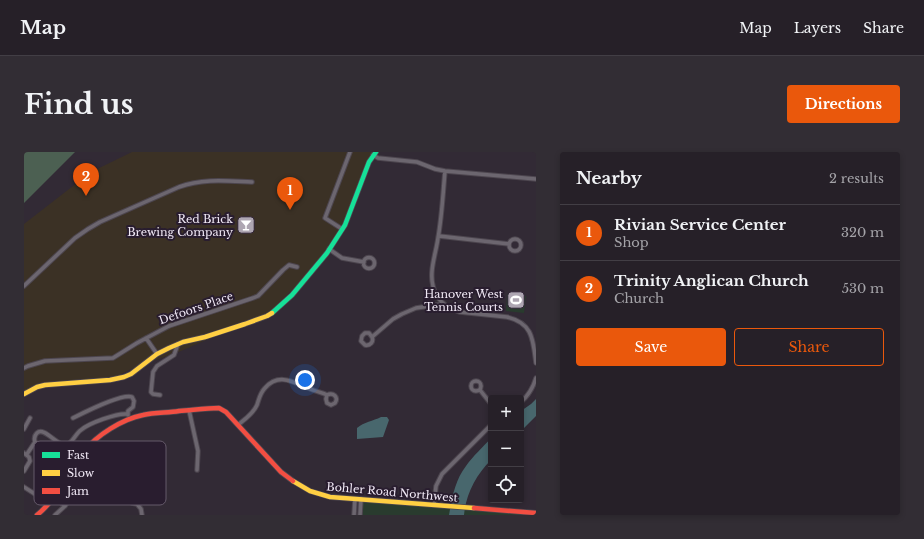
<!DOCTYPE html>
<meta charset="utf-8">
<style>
body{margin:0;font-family:"Libre Baskerville",serif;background:#322d34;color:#f1f3f6}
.controls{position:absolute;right:12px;bottom:12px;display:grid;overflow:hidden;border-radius:4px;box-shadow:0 2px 6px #0003}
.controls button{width:36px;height:36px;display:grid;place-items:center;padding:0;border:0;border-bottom:1px solid #423e45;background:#262028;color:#f1f3f6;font:20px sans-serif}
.you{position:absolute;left:281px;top:228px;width:14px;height:14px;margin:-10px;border:3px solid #fff;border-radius:50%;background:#1a73e8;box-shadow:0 0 0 6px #1a73e833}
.badge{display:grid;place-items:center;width:26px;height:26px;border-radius:50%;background:#ea580c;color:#fff;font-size:13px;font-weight:700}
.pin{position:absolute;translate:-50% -33px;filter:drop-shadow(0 1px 2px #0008)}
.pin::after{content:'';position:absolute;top:21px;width:14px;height:12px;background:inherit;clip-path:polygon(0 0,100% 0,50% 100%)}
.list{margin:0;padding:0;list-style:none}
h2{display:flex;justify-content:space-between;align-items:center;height:52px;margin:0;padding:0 16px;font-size:17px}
h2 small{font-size:13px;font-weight:400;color:#a4a3a8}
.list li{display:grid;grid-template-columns:26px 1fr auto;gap:12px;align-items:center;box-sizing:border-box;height:56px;padding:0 16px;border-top:1px solid #423e45}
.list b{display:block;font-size:15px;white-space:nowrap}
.list p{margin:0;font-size:13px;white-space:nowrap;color:#a4a3a8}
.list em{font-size:13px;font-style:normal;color:#a4a3a8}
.actions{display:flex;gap:8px;padding:12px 16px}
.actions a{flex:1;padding:9px 0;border:1px solid #ea580c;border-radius:4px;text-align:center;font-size:14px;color:#ea580c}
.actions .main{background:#ea580c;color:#fff}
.icon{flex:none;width:22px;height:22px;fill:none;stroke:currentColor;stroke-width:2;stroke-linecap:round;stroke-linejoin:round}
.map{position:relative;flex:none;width:512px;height:363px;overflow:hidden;border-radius:4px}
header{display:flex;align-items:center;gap:24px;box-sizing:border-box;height:56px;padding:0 20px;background:#262028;border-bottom:1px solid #423e45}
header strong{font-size:19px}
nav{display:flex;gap:22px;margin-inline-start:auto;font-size:14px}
.intro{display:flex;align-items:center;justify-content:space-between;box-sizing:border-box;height:96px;padding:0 24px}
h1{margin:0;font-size:28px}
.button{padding:10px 18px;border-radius:4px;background:#ea580c;color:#fff;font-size:14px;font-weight:700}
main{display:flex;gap:24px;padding:0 24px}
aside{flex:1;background:#262028;border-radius:4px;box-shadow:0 2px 6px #0003}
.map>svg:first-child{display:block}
.commercial{fill:#3b3125}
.green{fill:#293b2e}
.forest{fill:#4c6052}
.water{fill:#48676d}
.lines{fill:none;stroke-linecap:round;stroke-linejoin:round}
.street-casing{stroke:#4d464f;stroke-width:5.5}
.fast-casing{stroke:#4d464f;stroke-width:6}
.slow-casing{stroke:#4d464f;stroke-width:6}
.jam-casing{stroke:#4d464f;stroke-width:6}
.street{stroke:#6c666f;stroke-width:3.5}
.fast{stroke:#16e098;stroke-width:4.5}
.slow{stroke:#ffcf43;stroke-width:4.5}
.jam{stroke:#f24e42;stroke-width:4.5}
.labels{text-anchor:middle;stroke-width:4;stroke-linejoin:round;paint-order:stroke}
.poi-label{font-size:11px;fill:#f0e8f5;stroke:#291d2f;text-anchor:end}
.street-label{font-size:11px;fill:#f0e8f5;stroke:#291d2f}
.key{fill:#291d2f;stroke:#655a6a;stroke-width:1}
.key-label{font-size:11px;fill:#f0e8f5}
</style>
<header>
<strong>Map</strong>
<nav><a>Map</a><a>Layers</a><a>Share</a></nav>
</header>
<div class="intro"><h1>Find us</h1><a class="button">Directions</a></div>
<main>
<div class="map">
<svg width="512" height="363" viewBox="0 0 512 363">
<rect width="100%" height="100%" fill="#322a35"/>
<path class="commercial" d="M108,0h241l-18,50 -23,42 -22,28 -41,41 -88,38 -52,19 -21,11 -65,4 -19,9v-170l67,-52z"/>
<path class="green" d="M483,142l19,2 -2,17 -18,-2z
M338,349l169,14h-172z"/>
<path class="forest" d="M0,0h51l-51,51z"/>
<path class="water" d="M512,247v17l-15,15v-20l10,-7z
M357,265h6l2,3 -6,17 -26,2v-11c7,-6 16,-7 24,-11z
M467,286v22c-15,15 -25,34 -27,55h-15c3,-17 6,-35 17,-49 7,-10 17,-19 25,-28z"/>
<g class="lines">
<defs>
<path id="street" d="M349,3l5,3 39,4 18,7 10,2 91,8
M421,19c-2,22 -3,45 -7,67 -2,15 -9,33 -5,48 3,14 14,22 27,26l47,5c26,6 26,23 29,46
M318,77l-17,-11 25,-66
M415,84l70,8
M485 93a6 6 0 1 1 12 0a6 6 0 1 1-12 0Z
M305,97l13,9 22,4
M339.5 111a5.5 5.5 0 1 1 11 0a5.5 5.5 0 1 1-11 0Z
M0,134l51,-48 13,-9 12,-7 79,-35c24,-9 49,-6 73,-5
M348,185l-3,-4h-4l-3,3 -1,5 4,4c5,1 9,-3 7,-8l21,-18 9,-5 14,-6 27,-4
M122,186l11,16
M0,216l4,-2 17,-5 68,-3 24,-15 32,-17 84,-28 5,-2 25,-26 6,-5 8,2
M447 234a5 5 0 1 1 10 0a5 5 0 1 1-10 0Z
M456,238l11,14
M136,243l-7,-1 -2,-2 2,-20 4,-6 17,-11 4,-11
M497,250c8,-7 12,-14 15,-24
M165,258l9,41 -1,19
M49,266c12,-6 49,-25 59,-21l2,4 -1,6 -5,4v4
M214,273c7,-6 15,-11 19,-20 2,-6 3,-12 8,-17 15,-17 31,-4 48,2 5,2 10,3 14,5 6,-3 12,2 8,8l-4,2 -4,-2 -1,-4 1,-4
M0,277l6,-11
M33,290c-4,7 -14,20 -16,27 -2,8 8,16 14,9 4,-4 7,-11 10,-16
M27,300l-16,-10c-1,-3 -1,-6 2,-9 7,-7 20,13 29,12 5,0 10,-12 15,-15 8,-7 36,-17 46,-16
M0,301l5,4 1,4 -6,10
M3,302l8,-12
M0,335l14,9
M106,340v7l2,4 5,1 4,5 1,6
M30,345l11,9
M410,353l2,-19 6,-12 49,-49
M31,363l10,-9 22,-35
M330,363l1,-16
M336,363l1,-16"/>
<path id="fast" d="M248,161l20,-18 35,-42 18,-28 24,-63 7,-10"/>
<path id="slow" d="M0,242l13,-7 8,-2 65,-5 14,-3 7,-3 26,-20 12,-6 14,-6 22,-5 40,-13 22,-8 5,-3
M269,329l17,10 20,6 144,11"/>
<path id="jam" d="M450,356l62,5
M13,363c21,-17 32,-42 47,-63 12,-17 39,-33 59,-37 12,-3 25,-2 36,-4 14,-1 27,-3 40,-3l7,4 55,60 12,9"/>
</defs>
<use href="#street" class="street-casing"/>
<use href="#fast" class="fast-casing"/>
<use href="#slow" class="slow-casing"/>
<use href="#jam" class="jam-casing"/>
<use href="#street" class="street"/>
<use href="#fast" class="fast"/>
<use href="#slow" class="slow"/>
<use href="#jam" class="jam"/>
</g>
<defs>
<symbol id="bar-square" viewBox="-11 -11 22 22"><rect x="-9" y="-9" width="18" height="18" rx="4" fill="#aea6b2" stroke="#291d2f"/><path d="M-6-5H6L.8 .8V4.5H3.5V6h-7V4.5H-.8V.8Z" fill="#fff"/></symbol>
<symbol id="stadium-square" viewBox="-11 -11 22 22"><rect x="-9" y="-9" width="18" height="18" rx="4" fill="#aea6b2" stroke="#291d2f"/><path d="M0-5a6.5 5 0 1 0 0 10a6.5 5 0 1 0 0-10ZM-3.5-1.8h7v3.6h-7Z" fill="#fff"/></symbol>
</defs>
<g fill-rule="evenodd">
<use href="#bar-square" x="212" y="63" width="20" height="20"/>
<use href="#stadium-square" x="482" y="138" width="20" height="20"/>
</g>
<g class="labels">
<g class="poi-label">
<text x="209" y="71">Red Brick<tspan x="209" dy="13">Brewing Company</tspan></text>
<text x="479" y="146">Hanover West<tspan x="479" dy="13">Tennis Courts</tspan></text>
</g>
<g class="street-label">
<text transform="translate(172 156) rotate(-19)" y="4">Defoors Place</text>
<text transform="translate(368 340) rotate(5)" y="4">Bohler Road Northwest</text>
</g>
</g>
<rect x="10" y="289" width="132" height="64" rx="6" class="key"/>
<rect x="18" y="300" width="18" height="6" fill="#16e098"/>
<rect x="18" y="318" width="18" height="6" fill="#ffcf43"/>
<rect x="18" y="336" width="18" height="6" fill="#f24e42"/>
<g class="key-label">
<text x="43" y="307">Fast</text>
<text x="43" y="325">Slow</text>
<text x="43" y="343">Jam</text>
</g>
</svg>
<div class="controls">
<button>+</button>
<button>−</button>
<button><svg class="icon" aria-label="locate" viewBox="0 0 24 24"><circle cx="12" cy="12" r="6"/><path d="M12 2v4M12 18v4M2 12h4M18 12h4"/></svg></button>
</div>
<div class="you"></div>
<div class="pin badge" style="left:266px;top:58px">1</div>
<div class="pin badge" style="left:62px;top:44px">2</div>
</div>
<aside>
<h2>Nearby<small>2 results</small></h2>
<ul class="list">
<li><span class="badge">1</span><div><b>Rivian Service Center</b><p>Shop</p></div><em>320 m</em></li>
<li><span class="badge">2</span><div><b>Trinity Anglican Church</b><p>Church</p></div><em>530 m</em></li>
</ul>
<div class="actions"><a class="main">Save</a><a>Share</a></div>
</aside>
</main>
